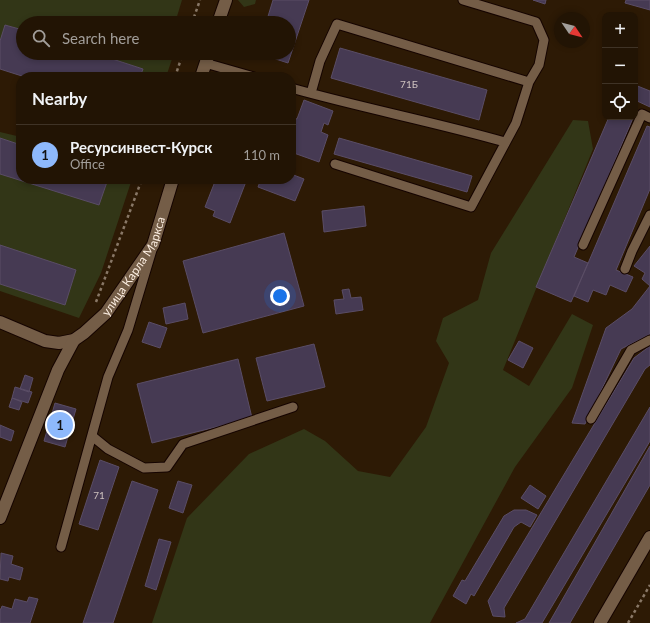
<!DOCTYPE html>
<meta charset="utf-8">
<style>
body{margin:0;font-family:Lato,sans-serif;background:#2a1d0e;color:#f1f3f6}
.controls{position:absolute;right:12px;top:12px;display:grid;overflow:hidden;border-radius:8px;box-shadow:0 2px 6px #0003}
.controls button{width:36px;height:36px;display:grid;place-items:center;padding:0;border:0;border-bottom:1px solid #3f3326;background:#221404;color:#f1f3f6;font:20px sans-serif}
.compass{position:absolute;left:554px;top:12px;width:36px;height:36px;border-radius:50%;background:#221404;box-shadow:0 2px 6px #0003;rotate:125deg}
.you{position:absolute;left:280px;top:296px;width:14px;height:14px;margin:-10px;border:3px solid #fff;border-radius:50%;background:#1a73e8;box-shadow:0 0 0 6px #1a73e833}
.badge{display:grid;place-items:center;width:26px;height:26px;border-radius:50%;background:#8eb9fc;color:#111;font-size:13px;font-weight:700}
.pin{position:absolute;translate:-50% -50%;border:2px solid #fff;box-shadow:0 1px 4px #0006}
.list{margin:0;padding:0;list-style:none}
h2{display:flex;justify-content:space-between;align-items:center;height:52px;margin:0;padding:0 16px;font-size:17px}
h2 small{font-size:13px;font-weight:400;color:#a29e9a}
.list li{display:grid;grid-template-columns:26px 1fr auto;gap:12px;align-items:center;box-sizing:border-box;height:60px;padding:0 16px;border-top:1px solid #3f3326}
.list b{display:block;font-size:15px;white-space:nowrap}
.list p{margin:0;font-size:13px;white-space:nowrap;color:#a29e9a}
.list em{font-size:13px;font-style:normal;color:#a29e9a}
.icon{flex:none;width:22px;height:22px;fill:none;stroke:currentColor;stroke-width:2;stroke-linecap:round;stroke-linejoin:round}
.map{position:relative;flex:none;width:650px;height:623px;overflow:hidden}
.search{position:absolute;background:#221404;box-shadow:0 2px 6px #0003;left:16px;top:16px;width:280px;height:44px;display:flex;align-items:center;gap:10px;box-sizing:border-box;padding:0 14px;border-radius:22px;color:#a29e9a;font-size:15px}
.panel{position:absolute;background:#221404;box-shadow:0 2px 6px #0003;left:16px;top:72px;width:280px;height:112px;border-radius:16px}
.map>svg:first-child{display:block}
.green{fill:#323617}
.building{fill:#463a53;stroke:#5a4d66}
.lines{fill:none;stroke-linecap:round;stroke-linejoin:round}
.lane-casing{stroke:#150400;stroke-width:11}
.street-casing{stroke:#150400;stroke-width:14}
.secondary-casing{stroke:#150400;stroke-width:14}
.path{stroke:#897867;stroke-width:2.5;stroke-dasharray:3 3;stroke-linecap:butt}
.lane{stroke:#745d47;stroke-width:9}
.street{stroke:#745d47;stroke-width:12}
.secondary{stroke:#745d47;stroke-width:12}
.labels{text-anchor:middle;stroke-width:3;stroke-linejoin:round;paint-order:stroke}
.number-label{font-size:10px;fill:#cec1be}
.street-label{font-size:12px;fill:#fceee2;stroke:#2d1a05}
</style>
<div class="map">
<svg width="650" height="623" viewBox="0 0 650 623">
<rect width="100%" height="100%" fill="#2d1a05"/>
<path class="green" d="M0,0h182l-7,23h-152v7l-17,-5 -6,16z
M238,0h18l-1,4 -11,3z
M94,53h80l-8,24h-26l3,-8z
M573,120l15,1 5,28 -90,221 26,16 43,-72 21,11 -21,63 -57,79 -85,156h-278l35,-105 62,-64 55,-25 21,12 33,30 32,6 36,-50 23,-64 -13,-22 7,-23 35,-18 13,-47z
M0,132l21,5v42h111l-31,94 -22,45 -79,-27z"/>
<path class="building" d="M273,0h36l-21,63 -31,-10h32v-30h-23z
M533,0h13l-1,4z
M626,0h24v10l-25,-7z
M5,25l18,5v23h71l49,16 -3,8h-115l-25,-8v-28z
M340,48l147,42 -8,30 -148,-42z
M635,85l15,6v16l-15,-7z
M304,100l29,11 -5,14 -4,-2 -3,9 7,3 -9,27 -28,-10v-35l6,2z
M609,117l24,1 -59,139 14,6 -17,39 -35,-15z
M647,126l3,1v62l-34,81 17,7 -7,15 -16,-7 -4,10 -13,-5 -5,12 -14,-6z
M0,138l21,7v34h87l-9,26 -99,-31z
M339,138l133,38 -5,16 -133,-38z
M291,174l13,5 -9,22 -37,-14 3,-8h30z
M216,179h31l-17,44 -17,-7 2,-5 -10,-4z
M364,206l2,20 -42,6 -2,-21z
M284,233l20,73 -101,27 -20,-72z
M0,245l76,25 -11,35 -65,-21z
M650,246v88l-29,15 -36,75 -13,-1 34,-95 26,-19 18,-23 -8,-7 3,-6 -11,-7z
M349,289l2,9 10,-1 2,13 -27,4 -2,-14 10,-1 -2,-9z
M185,303l3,16 -22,5 -3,-16z
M149,322l18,6 -7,20 -18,-6z
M519,341l14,7 -10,20 -15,-8z
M314,344l11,43 -58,14 -11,-43z
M650,346v19l-5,4 -141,239 1,9 -12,-1 -5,-15 146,-243z
M238,359l14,59 -100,25 -15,-59z
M25,375l8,3 -4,14 -9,-3z
M15,387l17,5 -4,11 -16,-5z
M12,398l10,4 -3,8 -10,-3z
M55,403l21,6 -11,38 -21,-6z
M650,407v34l-108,182h-26l9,-4z
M0,425l14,6 -3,10 -11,-4z
M650,446v39l-80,138h-21z
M100,460l19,7 -21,63 -19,-6z
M132,481l26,9 -45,133h-30z
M178,481l14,4 -9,28 -14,-5z
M530,485l16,11 -8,13 -17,-11z
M514,510h12l11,5 -7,12 -9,-5 -7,5 -40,69 -3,-2 -5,10 -13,-8 9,-16 3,1 39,-65z
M159,539l12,3 -15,48 -11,-4z
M1,553l12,3 -2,8 12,4 -3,12 -11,-3 -1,4 -8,-2z
M29,597l9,2 -8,24h-30v-14h1l1,-3 10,3 3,-10 12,3z"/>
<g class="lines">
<defs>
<path id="lane" d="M205,63l49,14
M291,88c71,20 144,34 214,54
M311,93l9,-32 17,-37 192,58
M335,164l136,43 45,-84 13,-41 10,-17 5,-25 -8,-18 -73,-22
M583,245l59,-131 8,4
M625,269l7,-18 18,-36
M591,419l40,-69 19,-10
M92,436l16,13 36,19 23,-1 16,-23 110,-37
M61,547l47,-170 20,-47 24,-80"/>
<g id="street">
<path d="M218,23l8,-23"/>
<path d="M201,77l8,-24"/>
<path id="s1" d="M0,322l45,19 14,2 15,-3 10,-7 22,-20 47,-68 20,-66"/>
<path d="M0,518l58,-148 16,-30"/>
</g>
<path id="secondary" d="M600,623l50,-86"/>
</defs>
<use href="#lane" class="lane-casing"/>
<use href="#street" class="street-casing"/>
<use href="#secondary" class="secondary-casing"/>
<path class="path" d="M192,23l8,-23
M175,77l8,-24
M96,302l46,-123
M628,623l22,-38"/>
<use href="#lane" class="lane"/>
<use href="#street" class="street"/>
<use href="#secondary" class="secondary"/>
</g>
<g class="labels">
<g class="number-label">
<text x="409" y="88">71Б</text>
<text x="99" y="499">71</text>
</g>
<g class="street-label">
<text dy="4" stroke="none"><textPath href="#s1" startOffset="175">улица Карла Маркса</textPath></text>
</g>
</g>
</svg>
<div class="controls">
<button>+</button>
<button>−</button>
<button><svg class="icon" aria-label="locate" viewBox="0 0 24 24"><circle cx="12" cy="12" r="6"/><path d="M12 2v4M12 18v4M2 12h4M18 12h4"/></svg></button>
</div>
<svg class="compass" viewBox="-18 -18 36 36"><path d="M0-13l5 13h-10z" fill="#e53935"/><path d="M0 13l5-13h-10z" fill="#a29e9a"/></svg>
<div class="you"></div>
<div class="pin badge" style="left:60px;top:425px">1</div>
<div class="search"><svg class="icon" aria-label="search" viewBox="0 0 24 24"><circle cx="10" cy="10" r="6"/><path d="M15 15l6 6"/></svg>Search here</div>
<section class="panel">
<h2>Nearby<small></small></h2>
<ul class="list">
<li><span class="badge">1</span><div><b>Ресурсинвест-Курск</b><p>Office</p></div><em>110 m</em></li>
</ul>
</section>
</div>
